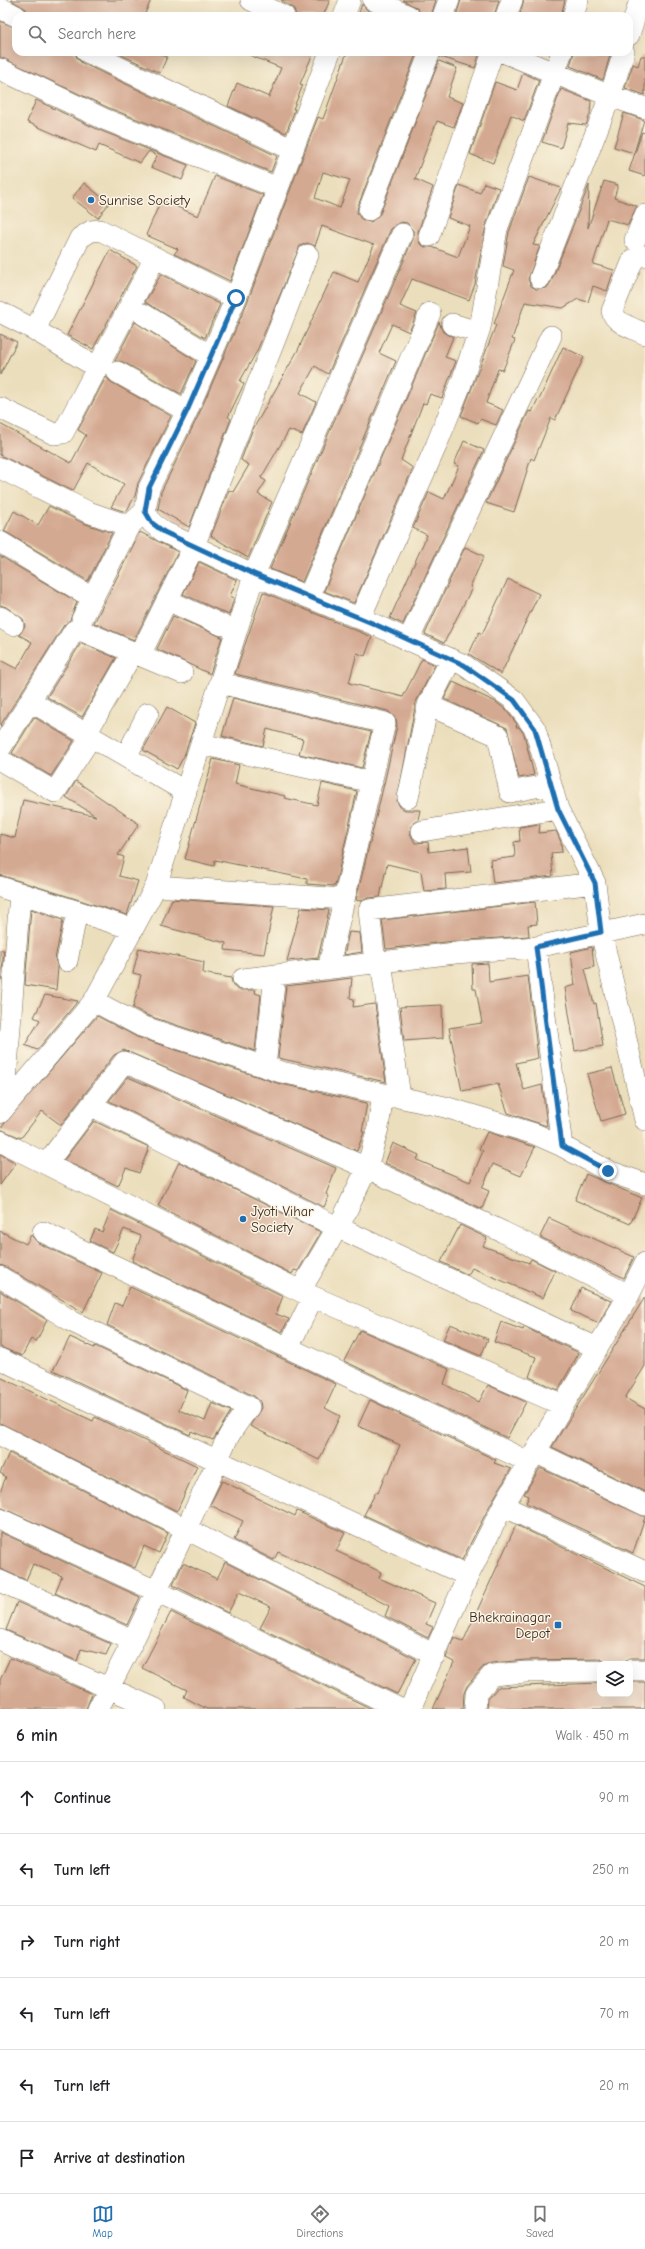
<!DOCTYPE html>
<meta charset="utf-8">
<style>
body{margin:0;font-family:"Comic Neue",sans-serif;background:#f6f6f6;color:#202124}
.controls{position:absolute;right:12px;bottom:12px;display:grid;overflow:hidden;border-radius:8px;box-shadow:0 4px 16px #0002}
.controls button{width:36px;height:36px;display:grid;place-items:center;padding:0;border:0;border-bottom:1px solid #e0e0e0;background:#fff;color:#202124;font:20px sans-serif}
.stop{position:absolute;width:12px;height:12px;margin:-9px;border:3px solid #1f6fb2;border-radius:50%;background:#fff}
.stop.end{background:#1f6fb2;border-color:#fff;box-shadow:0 1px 4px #0008}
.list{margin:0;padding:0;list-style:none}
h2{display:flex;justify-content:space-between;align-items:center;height:52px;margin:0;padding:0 16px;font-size:17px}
h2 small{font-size:13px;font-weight:400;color:#757577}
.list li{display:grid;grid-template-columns:26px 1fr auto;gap:12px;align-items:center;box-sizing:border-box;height:72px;padding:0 16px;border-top:1px solid #e0e0e0}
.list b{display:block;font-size:15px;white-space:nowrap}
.list em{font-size:13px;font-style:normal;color:#757577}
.icon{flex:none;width:22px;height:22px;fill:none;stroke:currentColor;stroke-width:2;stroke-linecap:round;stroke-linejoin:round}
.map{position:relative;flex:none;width:645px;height:1709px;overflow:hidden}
.search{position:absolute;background:#fff;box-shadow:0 4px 16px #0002;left:12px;right:12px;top:12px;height:44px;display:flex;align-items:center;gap:10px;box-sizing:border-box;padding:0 14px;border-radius:12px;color:#757577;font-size:15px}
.sheet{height:484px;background:#fff}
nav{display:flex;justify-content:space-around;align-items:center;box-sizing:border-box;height:56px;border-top:1px solid #e0e0e0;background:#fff;font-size:11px;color:#757577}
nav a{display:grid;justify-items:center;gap:2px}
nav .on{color:#1f6fb2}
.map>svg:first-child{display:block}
.building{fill:#d4a992;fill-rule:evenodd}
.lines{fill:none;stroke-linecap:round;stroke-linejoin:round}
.minor-casing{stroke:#796955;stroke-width:22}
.minor{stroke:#fff;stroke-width:21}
.route{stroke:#1f6fb2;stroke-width:5}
.poi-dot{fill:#1f6fb2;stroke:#fcf5e5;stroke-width:1.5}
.labels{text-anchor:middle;stroke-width:3;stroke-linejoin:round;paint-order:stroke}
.poi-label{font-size:14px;fill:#3b2a1e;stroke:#fcf5e5;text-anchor:start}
</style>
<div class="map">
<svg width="645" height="1709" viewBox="0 0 645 1709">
<rect width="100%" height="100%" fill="#fcf5e5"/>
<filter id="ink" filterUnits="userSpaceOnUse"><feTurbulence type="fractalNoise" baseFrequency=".025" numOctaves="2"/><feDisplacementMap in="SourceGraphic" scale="8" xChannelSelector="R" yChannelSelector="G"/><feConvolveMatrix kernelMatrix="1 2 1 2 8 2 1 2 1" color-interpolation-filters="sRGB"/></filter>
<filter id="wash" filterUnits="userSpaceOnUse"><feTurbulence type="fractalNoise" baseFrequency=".012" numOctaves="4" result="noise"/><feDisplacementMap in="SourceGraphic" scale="16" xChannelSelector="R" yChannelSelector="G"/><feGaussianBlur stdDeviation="0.9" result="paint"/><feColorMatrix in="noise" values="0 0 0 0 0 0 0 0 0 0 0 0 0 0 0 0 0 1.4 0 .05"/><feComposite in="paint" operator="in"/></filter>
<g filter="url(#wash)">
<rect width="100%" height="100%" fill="#ebdebc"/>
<g id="blocks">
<path class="building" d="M11,0h140l-7,16h-116l-2,-7z
M281,0h49l-7,16h-27l-2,-7z
M403,0h33l-5,16h-10l-3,-7z
M461,0h38l-5,16h-38z
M524,0h41l-4,16h-34l-7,-3z
M362,4l6,7 11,5h-21z
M0,21l16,7v24h59l2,6 5,5 195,93 -6,16 -162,-64 -109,-51z
M115,52h41l11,5 -7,16z
M242,52h70l-2,3 2,1 -12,28 3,1 -10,24h2l-9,24 -58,-27 9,-23 32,14 12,-29z
M347,52h70l-59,154 -1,6 3,6 5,3 6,1 9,-8 59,-153 18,7 -10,29 16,6 -9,24 -17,-6 -22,58 18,8 -15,45 2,12 5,3h7l26,10 12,-31 -22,-8 11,-33 21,8 4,-10 15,5 -13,37 -11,59 -6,16 -57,-21 -12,27 17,7 -8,19 -17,-8 -13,29 17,8 -94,221 -32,-13 143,-330 1,-7 -7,-9 -7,-1 -9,7 -63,145 -13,-8 -15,27 16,9 -14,33 -13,-5 -28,48 5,3 -8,13 14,8 -24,56 -37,-22 18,-46 4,2 16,-27 -8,-5 11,-29 46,-81 36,-78 24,10 16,-37 -52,-19 -7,20 -8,-3 -7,3 -43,105 -17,30 4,3 -16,33 3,2 -42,108 -31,-18 3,-17 37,-76 49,-113 71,-186 5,2zM323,172l27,8 -10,28 -25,-10z
M442,52h38l-5,16 -34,-11z
M574,52h37l-8,28 -33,-14z
M641,56h4v39l-20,-7 8,-24 5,2z
M523,73l16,7 -15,41 -13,-6 -18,48 -23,-9 25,-72 22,8z
M561,89l30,12 -1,13 -4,11 -18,-2 -7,25 -19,-6z
M36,100l63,30 89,35 -6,15 -31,-13 6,-11 -8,-5 -9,12 -41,-18 -3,7 -69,-30z
M624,113l20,7 -10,33 -20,-6z
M642,132l3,1v43l-16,-5z
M215,176l48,19 -33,86 -56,-27 4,-5 -32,-14 15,-35 37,16z
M529,177l32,11 -28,57 7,1 -12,33 3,7 5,3 11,-1 4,-6 38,-97 -1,43 16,-47 14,4 -4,13 23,8 -9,19 -21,-6 -14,45 21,6 -7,21 -14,-5 -5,16 -10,-3 -15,9 -38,-6 -13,37 3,1 -12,30 -5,-1 -12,34 17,7 -7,15 -16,-6 -2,4 -17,-7 35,-91 -2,-1 20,-54 -11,-4 6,-34z
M84,183l25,20 -11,15 -26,-20z
M110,250l27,16 -44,83 -26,-14z
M161,274l59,30 -15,34 -60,-36z
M135,322l61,39 -15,33 -58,-32 -8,-1z
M439,322l4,10 10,5 -8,20 11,4 -14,37 -12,-4 -4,10 -3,-1 -22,57 12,8 -59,135 -30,-12z
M0,334l17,8 -17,33z
M563,347l21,10 -29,63 -4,-2 -17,42 -3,-2 -17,54 -28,-9 43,-92 3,1 6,-13 1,1z
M106,377l5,5 60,34 -33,67 -3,13 -9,16 -15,-5 13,-23 -36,-21 -15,28 -73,-36v-31l71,39 15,-28 -8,-5z
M464,441l20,9 -81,174 -13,-6 37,-83 -14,-7 16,-36 15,7 15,-33 -5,-2z
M49,506l34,17 29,10 -24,48 -84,-50 10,-20 24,14z
M140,532l38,20 -44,88 -40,-17z
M465,547l19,9 -14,31 2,1 -28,55 -19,-9z
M0,556l77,46 -7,18 -6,5 -64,101v-66l17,9 15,-27 -13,-7 6,-9 -2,-7 -17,-12 -6,-2z
M199,562l38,18 -7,16 4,2 -5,17 -46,-21z
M508,579l31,15 -38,80 -32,-20 10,-22 3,2z
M263,592l109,45 -7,19 -8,-3 -8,30 54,14 19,-38 13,6 -19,37 -19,99 3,6 5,3h15l-2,10 -7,6 -1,7 5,10 13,-1 1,10 39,-5 3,25 -26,2 1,15 -22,2 -3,-19 -34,-8 -7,33 -12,1 -7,3 -5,-1 28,-116 13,-58 -1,-7 -8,-8 -153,-37z
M173,616l49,21 -12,37 -53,-25z
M81,643l35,15 -34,59 -35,-20z
M453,682l43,20 9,7 12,15 -1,3h3l5,7 10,41 -15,3 -12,-50 -63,-29z
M233,698l138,34 -9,36 -63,-14 4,-15 -36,-10 -4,17 -41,-10z
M167,707l28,16 -11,33 -7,13 -34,-19z
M34,717l40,24 -23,35 -39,-23z
M213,759l26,6 -4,19 50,12 -1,2 33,7 5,-22 35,8 -22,95 -28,-2v-5l-92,-19 -1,6 -29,-7z
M76,781l63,43 -21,31 6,2 -5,19 19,5 -11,34 -127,-40v-41l15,4 8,-38 73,16 -30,-19z
M540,824l-1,9 17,-2 5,11 1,10 -11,1 2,23 -60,7 -3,-23 25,-3 -1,-15 6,-1 -1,-14z
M172,899l102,7 -10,48 -39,-4 1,-7 -65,-17z
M535,902l2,22 -9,1 1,11 -75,5 -68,8 -4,-29z
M301,908l28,2 -11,48 -31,3z
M31,909l32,11 -8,39 3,9 -2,22 -31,-5z
M349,932l11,1 2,19 -18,3z
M592,947l2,20 -9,2 9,35 2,-1 7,43 -28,5 -10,-63 10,-3 -4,-33z
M139,948l65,14 -1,11 28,5 2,8 6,4h17l-1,3 6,2 -6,56 -109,-36 -14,-8 1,1 8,-33 -8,-2z
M0,950h4l-3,30h-1z
M488,963l1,19 39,-6 10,82 -22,5 8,27 18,-5 5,41 -39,-13 -10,-29 -36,7 -13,-63 33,-5 -6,-34h-3l-1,-25z
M352,978l-2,20 4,1 -1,8 22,-3 11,78 -108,-24 8,-72z
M45,995l33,6 -41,49 -12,-5 15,-25 -6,-3z
M442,1005l1,33 -39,3 -4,-34z
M97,1016l40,21 140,46 90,20 -5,29h2l-7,19 -233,-101 -10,5 -53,70 -19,-14 -21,27 -21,-9z
M612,1068l13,46 -24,7 -14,-47z
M128,1077l208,91 -10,26 3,2 -5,11 -215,-106z
M94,1121l55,26 -10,26 -13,-5 -8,18 -54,-26z
M487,1132l48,15 -14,29 -28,-12 -11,24 7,3 -7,18 -97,-46 8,-20 26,12 -2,5 53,22 13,-31 -4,-2z
M0,1154l16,9 -16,22z
M179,1162l142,70 -23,39 -4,-1 -2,4 -134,-68z
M586,1174l56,24 -12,26 -55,-24z
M111,1210l172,86 -7,18 13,5 -7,13 -150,-71 9,-25 -17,-7 -11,23 -23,-11 5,-12 7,3z
M549,1218l85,39 -10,21 -84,-41z
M460,1225l27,13 -4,8 46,17 2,-4 24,12 -12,27 -71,-30 -4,7 -27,-13z
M0,1231l26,13 5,-9 7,8 64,30 -19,39 -77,-45 -6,-2z
M130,1287l206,97 -11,24 15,8 -21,44 -69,-34 11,-18 -1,-7 -6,-5 -147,-71 8,-22 7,3z
M581,1288l30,13 -12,22 -28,-12z
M0,1291l47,29 -11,22 -5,-3 -9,17 -22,-9z
M645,1297v69l-20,32 20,11v83l-93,-45z
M501,1322l22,8 1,-3 55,26 -21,37 -29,-13 7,-20 -42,-15z
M450,1324l38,15 -7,17 -38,-16z
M360,1330l89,39 -5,15 35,18 9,-17 38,17 -19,36 -163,-77z
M70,1337l24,11 1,-2 92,44 -8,20 26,11 7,-18 19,8 -18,29 -22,-9 -1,4 -137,-65z
M0,1377l93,44 2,-4 102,49 -20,45 -177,-88z
M370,1400l126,60 -2,3 17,6 -21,36 -28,55 -98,-45 12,-23 2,1 8,-20 2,1 12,-29 -42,-19z
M9,1453l159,80 -9,20 -15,-7 -9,22 -135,-61v-15l6,-15 -6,-4z
M540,1468l105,49 -12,36 -107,-50 3,-7 -5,-2z
M222,1481l73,35 2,-5 48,22 -9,18 45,21 -2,6 56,25 -9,21 7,3 -5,11 -43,-22 4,-10 -52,-27 -59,-27 -4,8 -40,-20 9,-19 -33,-16z
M516,1525l129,62v71h-15l-10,6h-10l-10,-5 -74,1 -35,3 -8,4 -16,19 -3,7 -1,16h-30l21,-47 -8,-4 8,-21 9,5z
M0,1532l140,65 -13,28 -72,-32 7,-17 -29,-12 -7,16 -26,-11z
M225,1562l191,97 -19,35 -137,-66 11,-21 -32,-15 -11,21 -55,-28 10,-22 34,16z
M17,1602l94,42 -5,11 -25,-6 -4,12 -71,-31z
M171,1612l201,97h-165l-23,-12 3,-7 -45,-22z
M10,1658l82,36 -6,15h-86v-29z
M630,1682h15v27h-158l1,-10 10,-12 102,-4v11h30z"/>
</g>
</g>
<g filter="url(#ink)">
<use href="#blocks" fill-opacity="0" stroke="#796955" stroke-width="1"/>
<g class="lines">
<defs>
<path id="minor" d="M251,0l33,16
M373,0l36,16
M0,8l16,8
M344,16l6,-16
M443,16l6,-16
M506,16l6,-16
M573,16l5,-16
M629,35l11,-35
M87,52l206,98
M330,52l-94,246 -49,113 -38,77 -4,23 7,12 12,9 90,43 117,48 93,42 50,35 21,29 23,80 37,74 6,49 44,188
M503,52l107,44 35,12
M0,69l104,50 174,69
M369,210l61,-158
M429,236l64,-184
M635,240l10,-25
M645,256h-6l-6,4 -21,51c2,12 23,18 33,23
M540,278l70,-182 14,-44
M0,312l35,18 45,-92 11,-7 9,-1 136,68
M143,314l68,42
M452,324l26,8
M35,330l63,38
M117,372l70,39
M0,408l54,26 9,-1 92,-175
M0,468l88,44 41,14 16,-15
M0,542l81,49
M309,596l121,-283
M167,600l55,25
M0,617l13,8
M360,618l76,-172 25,-62 19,-56 17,-99 65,-177
M82,619l47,-93
M408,641l143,-305
M140,655l54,-109 114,-291
M220,683l165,40 -57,246
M30,701l156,91
M428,705l70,31 12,56 41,-8
M86,734l47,-82
M201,744l171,38
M0,749l74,-118 4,-2 104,44
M126,757l22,-44
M0,760l55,32 36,-55
M408,798l20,-93 23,-46
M422,831l136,-22
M156,886l188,13
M0,887l133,42
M536,947l26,199
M67,961l10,-50
M381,962l19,135
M375,963l-6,-53 226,-27
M243,979l212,-26 81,-6 109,-23
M94,1001l47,25 140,46 164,35 90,27 27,12 46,25 37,13
M265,1067l10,-92
M383,1094l-5,34 -11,40 136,64 126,63
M92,1106l245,121 260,121
M4,1108l16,-215
M0,1113l94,-112 62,-115 98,-311 148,-341
M0,1141l300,150
M47,1163l77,-101 243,106 -24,50 -43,73 263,114
M43,1232l486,230
M0,1277l73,45 176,85c-13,17 -25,33 -31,54l-218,-102
M288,1348l25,-51
M0,1435l435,220
M535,1452l110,53
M503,1506l142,66
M0,1519l156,72 244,118
M0,1581l133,60
M0,1640l156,69
M630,1670h15
M98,1709l35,-68 85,-180 250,115
M410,1709l58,-133 35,-70 126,-211 16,-32
M475,1709l1,-15 16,-19 34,-3 74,-1"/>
</defs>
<use href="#minor" class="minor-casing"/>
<use href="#minor" class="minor"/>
</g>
</g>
<g class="lines" filter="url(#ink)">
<path class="route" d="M236,298l-49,113 -38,77 -4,23 7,12 12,9 90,42 118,49 92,42 50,35 21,29 23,80 37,74 6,49 -65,15 26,199 46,25"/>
</g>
<g class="poi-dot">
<circle cx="91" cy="200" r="4"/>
<circle cx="243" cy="1219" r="4"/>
<rect x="554" y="1621" width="8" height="8" rx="2"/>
</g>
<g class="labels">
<g class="poi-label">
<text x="99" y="205">Sunrise Society</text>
<text x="251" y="1216">Jyoti Vihar<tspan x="251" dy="16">Society</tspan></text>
<text x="550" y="1622" text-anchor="end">Bhekrainagar<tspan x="550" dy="16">Depot</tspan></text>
</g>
</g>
</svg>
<div class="controls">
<button><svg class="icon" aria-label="layers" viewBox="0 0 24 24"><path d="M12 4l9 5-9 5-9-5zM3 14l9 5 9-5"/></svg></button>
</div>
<div class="stop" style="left:236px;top:298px"></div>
<div class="stop end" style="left:608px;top:1171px"></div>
<div class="search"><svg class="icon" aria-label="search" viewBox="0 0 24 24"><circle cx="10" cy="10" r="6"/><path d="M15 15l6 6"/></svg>Search here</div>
</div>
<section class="sheet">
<h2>6 min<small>Walk · 450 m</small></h2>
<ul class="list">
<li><svg class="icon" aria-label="ahead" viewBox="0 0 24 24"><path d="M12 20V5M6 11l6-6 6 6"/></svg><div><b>Continue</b></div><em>90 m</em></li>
<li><svg class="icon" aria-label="left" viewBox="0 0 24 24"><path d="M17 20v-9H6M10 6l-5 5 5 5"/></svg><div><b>Turn left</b></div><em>250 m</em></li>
<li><svg class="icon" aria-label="right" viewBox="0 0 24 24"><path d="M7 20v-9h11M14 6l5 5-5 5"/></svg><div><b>Turn right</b></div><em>20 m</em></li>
<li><svg class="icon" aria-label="left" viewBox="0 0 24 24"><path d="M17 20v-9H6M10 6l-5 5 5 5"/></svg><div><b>Turn left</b></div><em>70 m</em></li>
<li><svg class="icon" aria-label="left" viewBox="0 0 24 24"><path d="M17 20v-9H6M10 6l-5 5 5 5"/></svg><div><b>Turn left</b></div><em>20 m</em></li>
<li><svg class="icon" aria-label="arrive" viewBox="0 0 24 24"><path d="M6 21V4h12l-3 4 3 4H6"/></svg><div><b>Arrive at destination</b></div></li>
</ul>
</section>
<nav>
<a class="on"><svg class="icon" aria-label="map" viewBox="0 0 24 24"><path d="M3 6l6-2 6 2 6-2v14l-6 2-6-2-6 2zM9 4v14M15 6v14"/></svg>Map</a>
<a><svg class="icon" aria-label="directions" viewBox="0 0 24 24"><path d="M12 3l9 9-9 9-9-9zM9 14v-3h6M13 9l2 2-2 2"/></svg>Directions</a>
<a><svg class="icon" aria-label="saved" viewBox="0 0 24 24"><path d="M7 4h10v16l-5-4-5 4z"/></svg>Saved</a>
</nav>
